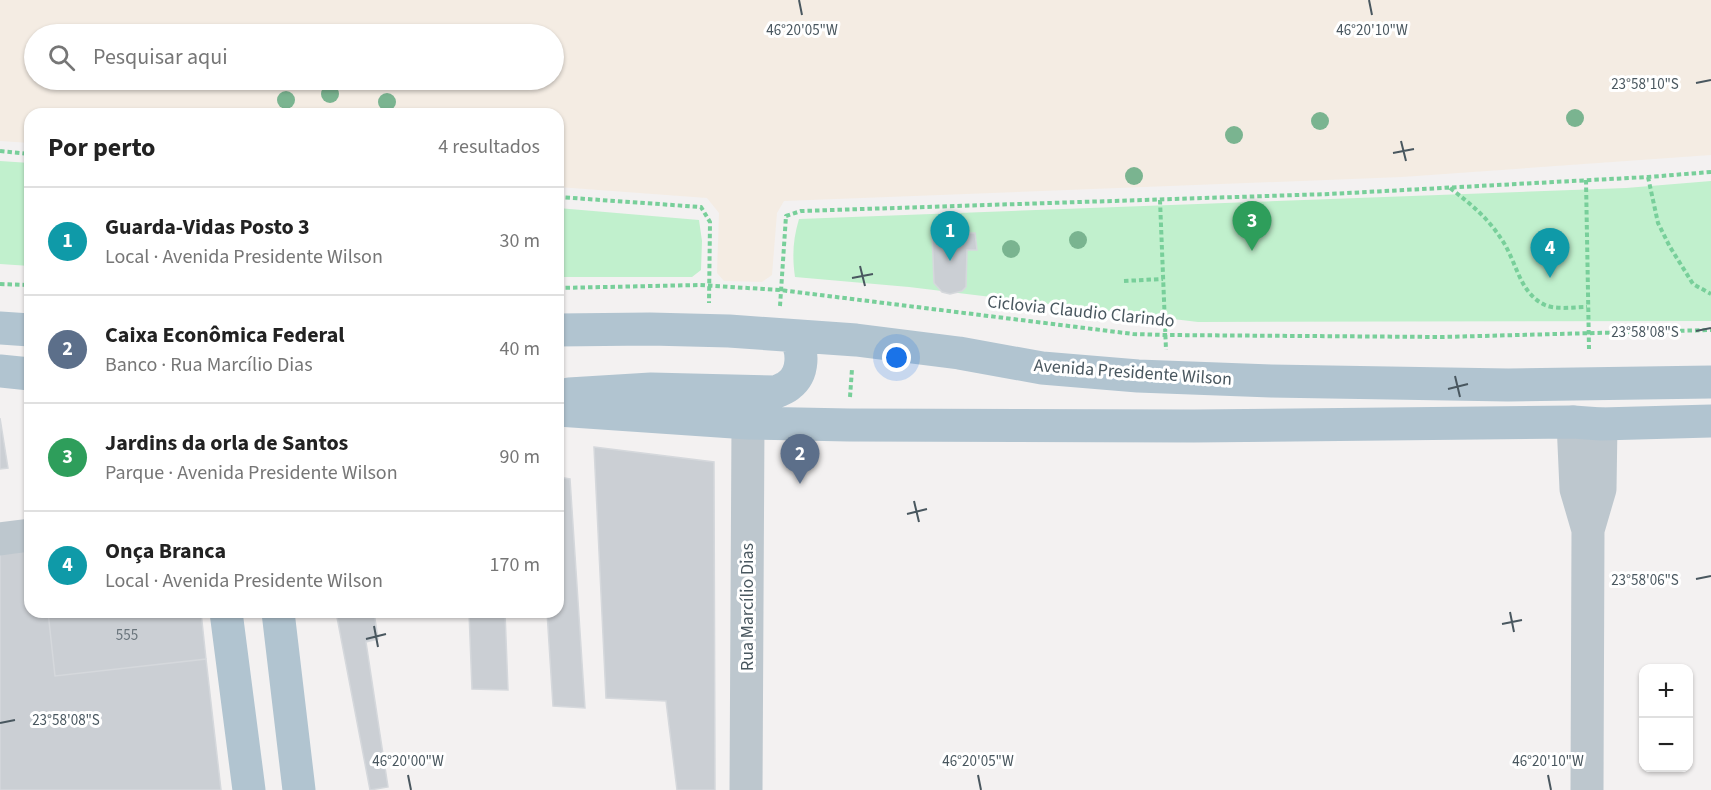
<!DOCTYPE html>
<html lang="pt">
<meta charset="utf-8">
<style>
body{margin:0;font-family:"Source Sans 3",sans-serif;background:#f6f6f6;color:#222}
.controls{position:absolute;right:18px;bottom:18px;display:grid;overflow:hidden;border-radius:12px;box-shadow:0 2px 4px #0004}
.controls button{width:54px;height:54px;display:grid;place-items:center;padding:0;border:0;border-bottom:2px solid #e0e0e0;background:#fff;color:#222;font:30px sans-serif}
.you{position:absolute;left:897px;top:358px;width:21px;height:21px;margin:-15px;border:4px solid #fff;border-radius:50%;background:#1a73e8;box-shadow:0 0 0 9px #1a73e833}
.badge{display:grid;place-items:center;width:39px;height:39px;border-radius:50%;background:#111827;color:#fff;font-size:20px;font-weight:700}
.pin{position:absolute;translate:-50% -50px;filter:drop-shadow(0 2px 3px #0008)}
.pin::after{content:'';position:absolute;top:32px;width:21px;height:18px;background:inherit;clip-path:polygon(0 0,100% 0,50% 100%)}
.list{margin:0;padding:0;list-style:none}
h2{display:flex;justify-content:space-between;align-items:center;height:78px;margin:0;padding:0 24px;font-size:26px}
h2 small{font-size:20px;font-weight:400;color:#767676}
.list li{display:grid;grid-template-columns:39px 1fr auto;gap:18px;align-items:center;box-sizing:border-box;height:108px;padding:0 24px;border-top:2px solid #e0e0e0}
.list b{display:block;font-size:22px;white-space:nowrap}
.list p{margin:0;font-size:20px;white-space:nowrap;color:#767676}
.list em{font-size:20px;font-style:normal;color:#767676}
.icon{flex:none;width:33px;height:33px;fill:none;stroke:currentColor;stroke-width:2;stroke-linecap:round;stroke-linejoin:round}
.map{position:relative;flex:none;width:1711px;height:790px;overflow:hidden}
.search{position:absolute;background:#fff;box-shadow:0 2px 4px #0004;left:24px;top:24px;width:540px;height:66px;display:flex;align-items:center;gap:15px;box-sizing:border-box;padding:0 21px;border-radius:33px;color:#767676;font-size:22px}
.panel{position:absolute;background:#fff;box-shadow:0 2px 4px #0004;left:24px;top:108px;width:540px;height:510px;border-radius:18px}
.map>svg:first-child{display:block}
.green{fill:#c1f0cd}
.sand{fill:#f4ece3;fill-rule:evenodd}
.building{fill:#cbcfd4;stroke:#d5d8dc;stroke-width:1.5}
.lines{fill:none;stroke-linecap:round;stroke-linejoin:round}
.path{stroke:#78cf9a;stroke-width:4;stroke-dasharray:4.5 3;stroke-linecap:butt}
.minor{stroke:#bdc7ce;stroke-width:33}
.major{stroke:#b1c4d0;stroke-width:33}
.tree{fill:#7ab490}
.ticks{fill:none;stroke:#49575f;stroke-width:2}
.labels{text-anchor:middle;stroke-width:6;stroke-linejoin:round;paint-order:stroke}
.number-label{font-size:15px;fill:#6a757c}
.street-label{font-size:18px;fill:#49575f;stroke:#fff}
.ticks-label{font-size:15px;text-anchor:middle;fill:#49575f;stroke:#fff;stroke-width:6;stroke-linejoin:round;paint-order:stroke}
</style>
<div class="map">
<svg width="1711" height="790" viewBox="0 0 1711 790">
<rect width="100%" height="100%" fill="#f3f1f1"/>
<path class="green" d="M0,161l30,2v103l-30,-2z
M1711,181v140l-513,1 -289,-35 -114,-10c-3,-21 -2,-38 4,-58l827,-31z
M558,208l141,12 3,21 -1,29 -9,7h-134z"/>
<path class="sand" d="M0,0h1711v155l-309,22 -618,24 -7,12 -5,62 -10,7 -38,-1 -7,-8 2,-60 -12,-15 -149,-11v-73h-528v29l-30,-2zM34,34h520v46h-520z"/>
<path class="building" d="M952,212l8,5 3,16h12l2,17h-10l-1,37 -4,4 -12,3 -8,-2 -8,-9 -2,-52 2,-9 9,-9z
M0,418l8,50 -8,1z
M594,447l120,15 1,328h-38l-11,-89 -60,-3z
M558,477l12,2 15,229 -32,-2 -6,-94h11z
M30,547v65h18l7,64 151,-17 15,131h-221v-239z
M48,612h153l5,47 -151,17z
M336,612h38l4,27 -12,3 22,145 -18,3z
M469,612h36l3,78 -36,-1z"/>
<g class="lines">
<path class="path" d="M0,151l30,3
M1648,177l10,46 12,24 23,37 18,10
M1586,180l3,169
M1450,188c22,17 37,29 52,52 15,22 17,53 43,65 11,5 30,2 42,2
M558,197l143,10 9,15 -1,81
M1160,200l6,150
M1124,281l39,-2
M0,284l30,1
M558,288l141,-3 81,5 353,44 32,1 277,2 269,-7
M780,306l6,-90 15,-5 528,-17 319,-17 63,-5
M850,397l2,-28"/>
<path class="minor" d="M1573,422l3,67 12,41
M0,539l30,-4
M746,790l2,-367
M1587,790l1,-260 12,-41 1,-65"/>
<path class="major" d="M0,328l30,2
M558,330l92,-1 79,2 127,9 103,13 83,15 96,8 133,5 237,4 203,-3
M0,371l30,3
M569,394l82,-5 125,3c4,-2 10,-4 13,-7 15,-11 15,-35 5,-49
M558,410l190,13 101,2 345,1 379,-4 28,2 110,-3
M226,612l23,178
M278,612l21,178"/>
</g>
<g class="tree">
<circle cx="330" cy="94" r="9"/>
<circle cx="286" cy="100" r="9"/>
<circle cx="387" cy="102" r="9"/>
<circle cx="1575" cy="118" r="9"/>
<circle cx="1320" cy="121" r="9"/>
<circle cx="1234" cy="135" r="9"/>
<circle cx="1134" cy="176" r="9"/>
<circle cx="1078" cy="240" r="9"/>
<circle cx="1011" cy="249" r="9"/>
</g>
<path class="ticks" d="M799,0l3,15M1369,0l3,15M1696,83l15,-3M1401,141l5,20M1393,153l21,-4M860,266l5,20M852,278l21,-4M1696,331l15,-3M1455,376l5,21M1448,389l20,-5M914,501l5,21M907,514l20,-5M1696,579l15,-3M1510,612l4,20M1502,624l20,-4M374,626l4,21M366,639l20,-5M0,723l15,-3M408,775l3,15M978,775l3,15M1548,775l3,15"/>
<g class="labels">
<g class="number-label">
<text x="127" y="640">555</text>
</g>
<g class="street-label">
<text transform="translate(1081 311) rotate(6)" y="6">Ciclovia Claudio Clarindo</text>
<text transform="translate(1133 372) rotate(4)" y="6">Avenida Presidente Wilson</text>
<text transform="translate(747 607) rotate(-90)" y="6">Rua Marcílio Dias</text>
</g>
</g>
<g class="ticks-label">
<text x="802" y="35">46°20'05"W</text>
<text x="1372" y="35">46°20'10"W</text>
<text x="1645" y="89">23°58'10"S</text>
<text x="1645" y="337">23°58'08"S</text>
<text x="1645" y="585">23°58'06"S</text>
<text x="66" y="725">23°58'08"S</text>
<text x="408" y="766">46°20'00"W</text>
<text x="978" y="766">46°20'05"W</text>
<text x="1548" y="766">46°20'10"W</text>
</g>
</svg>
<div class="controls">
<button>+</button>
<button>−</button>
</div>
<div class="you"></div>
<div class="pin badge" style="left:950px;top:261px;background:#0f9aa8">1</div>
<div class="pin badge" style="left:800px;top:484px;background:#5c6f8a">2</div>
<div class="pin badge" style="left:1252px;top:251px;background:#2e9e5b">3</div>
<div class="pin badge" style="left:1550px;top:278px;background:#0f9aa8">4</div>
<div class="search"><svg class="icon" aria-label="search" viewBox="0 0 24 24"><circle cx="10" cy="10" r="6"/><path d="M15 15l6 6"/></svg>Pesquisar aqui</div>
<section class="panel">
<h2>Por perto<small>4 resultados</small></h2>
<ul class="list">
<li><span class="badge" style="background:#0f9aa8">1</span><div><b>Guarda-Vidas Posto 3</b><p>Local · Avenida Presidente Wilson</p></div><em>30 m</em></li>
<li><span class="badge" style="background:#5c6f8a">2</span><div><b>Caixa Econômica Federal</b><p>Banco · Rua Marcílio Dias</p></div><em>40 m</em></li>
<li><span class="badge" style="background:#2e9e5b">3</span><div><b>Jardins da orla de Santos</b><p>Parque · Avenida Presidente Wilson</p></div><em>90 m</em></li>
<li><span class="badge" style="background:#0f9aa8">4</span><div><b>Onça Branca</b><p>Local · Avenida Presidente Wilson</p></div><em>170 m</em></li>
</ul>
</section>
</div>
